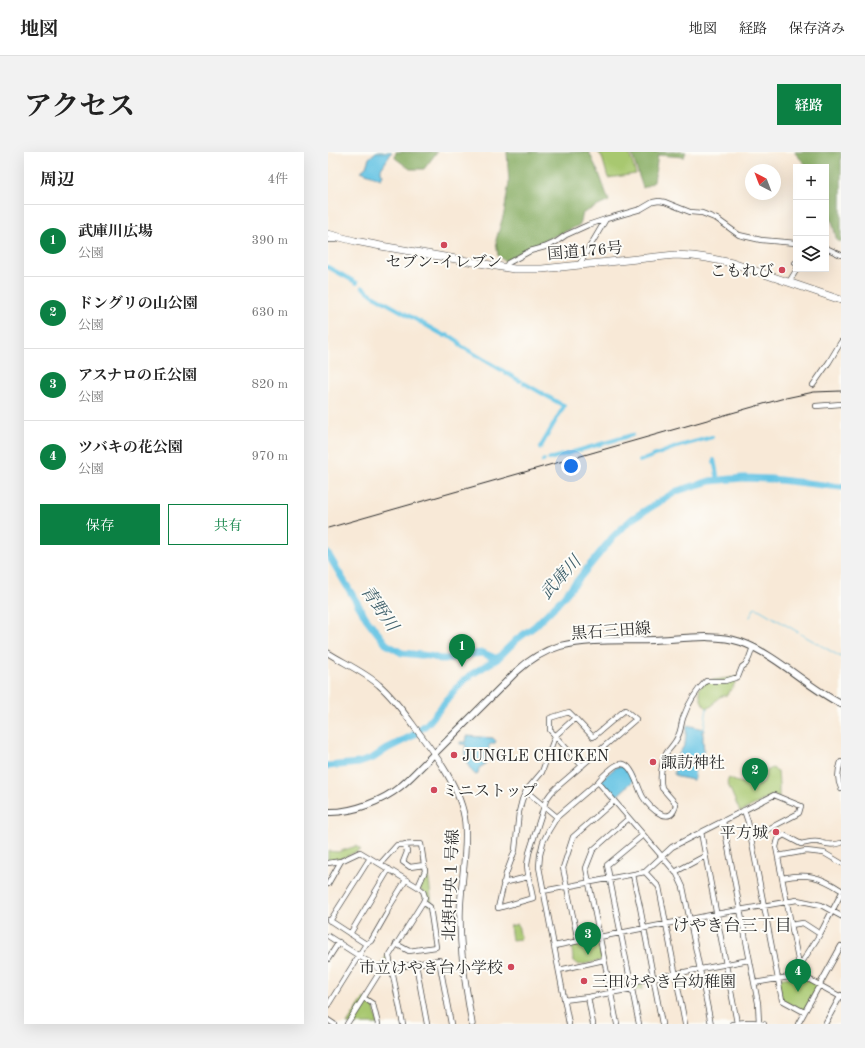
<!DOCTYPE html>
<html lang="ja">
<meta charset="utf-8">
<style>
body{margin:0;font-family:"Old Standard TT","Noto Serif JP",serif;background:#f2f2f2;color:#222}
.controls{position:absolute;right:12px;top:12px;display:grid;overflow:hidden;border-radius:0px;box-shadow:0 4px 16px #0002}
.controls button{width:36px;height:36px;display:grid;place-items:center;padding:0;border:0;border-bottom:1px solid #e0e0e0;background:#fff;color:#222;font:20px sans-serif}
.compass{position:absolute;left:417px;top:12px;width:36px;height:36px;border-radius:50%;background:#fff;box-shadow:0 4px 16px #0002;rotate:318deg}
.you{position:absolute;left:243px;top:314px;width:14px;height:14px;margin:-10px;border:3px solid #fff;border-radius:50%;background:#1a73e8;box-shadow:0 0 0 6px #1a73e833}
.badge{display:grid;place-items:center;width:26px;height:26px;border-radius:50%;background:#0b8043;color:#fff;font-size:13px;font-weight:700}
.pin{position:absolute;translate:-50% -33px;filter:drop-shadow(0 1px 2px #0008)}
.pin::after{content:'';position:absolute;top:21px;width:14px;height:12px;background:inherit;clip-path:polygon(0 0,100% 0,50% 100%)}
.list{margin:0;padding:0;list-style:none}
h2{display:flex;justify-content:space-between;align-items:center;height:52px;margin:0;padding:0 16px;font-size:17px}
h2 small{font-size:13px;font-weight:400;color:#767676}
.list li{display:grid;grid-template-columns:26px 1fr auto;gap:12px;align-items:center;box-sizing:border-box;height:72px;padding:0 16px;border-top:1px solid #e0e0e0}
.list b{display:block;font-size:15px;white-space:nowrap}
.list p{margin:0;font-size:13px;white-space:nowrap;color:#767676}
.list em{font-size:13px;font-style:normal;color:#767676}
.actions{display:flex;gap:8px;padding:12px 16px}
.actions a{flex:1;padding:9px 0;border:1px solid #0b8043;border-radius:0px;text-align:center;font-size:14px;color:#0b8043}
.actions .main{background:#0b8043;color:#fff}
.icon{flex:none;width:22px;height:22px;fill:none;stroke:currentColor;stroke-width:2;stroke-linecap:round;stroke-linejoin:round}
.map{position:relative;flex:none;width:513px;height:872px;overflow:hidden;border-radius:0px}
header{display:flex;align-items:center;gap:24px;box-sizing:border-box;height:56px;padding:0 20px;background:#fff;border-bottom:1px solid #e0e0e0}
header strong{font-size:19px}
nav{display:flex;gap:22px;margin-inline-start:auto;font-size:14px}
.intro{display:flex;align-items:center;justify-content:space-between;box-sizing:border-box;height:96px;padding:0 24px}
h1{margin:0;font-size:28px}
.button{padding:10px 18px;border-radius:0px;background:#0b8043;color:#fff;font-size:14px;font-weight:700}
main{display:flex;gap:24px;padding:0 24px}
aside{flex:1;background:#fff;border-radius:0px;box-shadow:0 4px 16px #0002}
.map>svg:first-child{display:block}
.green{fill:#a8c870;stroke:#6a7a4e}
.forest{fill:#86ac62;stroke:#586c46}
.water{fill:#66c4e4;stroke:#487888}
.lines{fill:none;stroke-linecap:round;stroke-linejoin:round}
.stream{stroke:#66c4e4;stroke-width:1}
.canal{stroke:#66c4e4;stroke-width:4}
.river{stroke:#66c4e4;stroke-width:7}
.minor-casing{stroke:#4a4845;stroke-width:6}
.tertiary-casing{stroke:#4a4845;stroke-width:7}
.secondary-casing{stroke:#4a4845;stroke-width:8}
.trunk-casing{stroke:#4a4845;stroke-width:8}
.minor{stroke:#fff;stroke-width:4.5}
.tertiary{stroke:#fff;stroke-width:5.5}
.secondary{stroke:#fff;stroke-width:6}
.trunk{stroke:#fff;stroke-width:7}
.rail{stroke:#2b2b2b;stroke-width:1}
.poi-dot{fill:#d1495b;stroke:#fdfcf7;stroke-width:1.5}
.labels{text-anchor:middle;stroke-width:4;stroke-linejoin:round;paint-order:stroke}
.street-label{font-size:16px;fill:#2b2b2b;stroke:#fdfcf7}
.poi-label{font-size:16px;fill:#2b2b2b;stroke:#fdfcf7;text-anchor:start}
.water-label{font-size:17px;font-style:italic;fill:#40616c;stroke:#fdfcf7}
.neighbourhood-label{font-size:17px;fill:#2b2b2b;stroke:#fdfcf7}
</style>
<header>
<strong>地図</strong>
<nav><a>地図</a><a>経路</a><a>保存済み</a></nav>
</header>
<div class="intro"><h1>アクセス</h1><a class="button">経路</a></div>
<main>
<aside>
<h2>周辺<small>4件</small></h2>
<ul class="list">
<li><span class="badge">1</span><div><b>武庫川広場</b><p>公園</p></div><em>390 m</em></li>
<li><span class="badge">2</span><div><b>ドングリの山公園</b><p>公園</p></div><em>630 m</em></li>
<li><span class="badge">3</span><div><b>アスナロの丘公園</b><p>公園</p></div><em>820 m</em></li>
<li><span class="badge">4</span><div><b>ツバキの花公園</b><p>公園</p></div><em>970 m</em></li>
</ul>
<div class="actions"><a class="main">保存</a><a>共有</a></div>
</aside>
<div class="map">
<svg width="513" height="872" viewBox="0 0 513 872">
<rect width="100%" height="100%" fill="#fdfcf7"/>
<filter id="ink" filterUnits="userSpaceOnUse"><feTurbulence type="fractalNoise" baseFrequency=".025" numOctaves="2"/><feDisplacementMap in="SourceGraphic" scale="8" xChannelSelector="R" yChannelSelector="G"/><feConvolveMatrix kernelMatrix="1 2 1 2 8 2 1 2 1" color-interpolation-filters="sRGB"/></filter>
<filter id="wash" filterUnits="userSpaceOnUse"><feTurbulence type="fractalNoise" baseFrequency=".012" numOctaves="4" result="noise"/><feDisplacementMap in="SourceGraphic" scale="16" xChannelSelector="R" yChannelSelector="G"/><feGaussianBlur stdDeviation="0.9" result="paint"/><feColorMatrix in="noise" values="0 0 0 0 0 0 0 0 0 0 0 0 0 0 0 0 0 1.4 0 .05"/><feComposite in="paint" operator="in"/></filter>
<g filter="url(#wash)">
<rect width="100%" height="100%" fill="#f8e9d7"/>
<path class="green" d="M270,0h31l7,22 -28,4 -6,-21z
M410,525l-5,10 -6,8c-8,1 -11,4 -15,11l-5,2c-7,-5 -7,-13 -8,-20l7,-7z
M444,616l6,3 1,14v12l-5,-2 -34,17 -13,-30 2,-4c10,6 18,5 28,8l6,-3 2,-7v-4z
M28,694l5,4 -21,9 -12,2v-10l10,1z
M98,720l2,1 4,32 -2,1 -6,-4 2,-5 -7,-10z
M190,772l3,15 -9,1 -2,-14z
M271,785l5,23 -25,5 -6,-5 -1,-11 6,-8z
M59,803l2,1 3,12h-14z
M473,823l18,10 -15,27 -22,-12 -4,-21z
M314,827l1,10 -10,2 -2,-7z
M36,846l9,6 5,20h-31z"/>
<path class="forest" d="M68,0h41l-13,17h-14l-15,-11z
M179,0h82l11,24 9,25 -26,12 -3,12 -57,25 -18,11 -7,-5 -2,-16 8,-27 5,-31z
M303,0h55l-2,5 -26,-2 -4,27 -11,6z
M466,0h47v90l-4,-1 -5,-20 -6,-15v-39h-18z"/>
<path class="water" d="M48,0h16l-11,17v3l2,3 -2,4 -20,-8 5,-4 3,-9z
M359,573l17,4v2l-3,1 2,1v8l1,10c-6,10 -11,13 -9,27l-2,2 -15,-3 -4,-3 2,-15 9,-15z
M139,584l26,2 3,3 -1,2 -6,2c-1,12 2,17 -10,23l-1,6 -2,1c-5,-3 -11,-14 -11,-20 -1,-3 0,-7 1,-10l-6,-1v-2h6z
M293,614c8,2 10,7 13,14l-18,17 -15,-15 1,-3 14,-12z"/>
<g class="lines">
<path class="stream" d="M422,465l5,-10 43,25
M473,482l40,23
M376,577l3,-21"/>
<path class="canal" d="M0,115l29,16
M34,135l12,9 71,40 2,-1 2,1
M124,185l6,4 3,5 59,35
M196,231l40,23 -24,42
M221,307l83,-24
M386,308l4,20
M215,309l1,-1
M312,309l36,-14 36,-10"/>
<path class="river" d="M0,402l38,64 20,26 16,9 28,3 10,3h7l16,-4 20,-2 14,6
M0,614l31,-3 14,-5 15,-10 24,-12 16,-13 33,-40 11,-9 25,-15 19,-19 19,-14 24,-24 18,-21 35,-43 10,-10 10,-9 11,-7 34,-21 33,-10 33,-3 28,1 70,8"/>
</g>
</g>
<g filter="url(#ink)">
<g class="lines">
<defs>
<path id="minor" d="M0,88h8l3,-3
M498,96l15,7
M467,111l1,1
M251,113l27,-46
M177,116l3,-5 22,-12 15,-4 11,-5 10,-7 22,-10 18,-6 35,-10 12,-7 6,-1 6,1 25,10 12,1 15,6 22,16 22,5 35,3
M461,130l8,-13
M485,233l16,-23 12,-20
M488,254l25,-2
M297,558l11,9 -80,69 -5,5 -5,7 -17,53 -2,12 1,9 5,24 -35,10 8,-34 9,-24 4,-38 3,-12 4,-9 16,-19 13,-36 20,-18 18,19z
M247,566l-6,-6 -19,6v12l32,36
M513,610c-3,8 -4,18 0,26
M270,630c3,-5 8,-9 13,-13 20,-18 25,16 32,28 7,12 29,31 33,7l-14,-16c-3,-10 0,-27 5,-36 4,-5 9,-10 11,-16 3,-5 3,-12 5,-18 5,-14 12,-26 23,-37h19l13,-4 4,-10 4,-3 3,-6 4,-11
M198,639l31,26
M416,658l4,12 3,16
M395,669l35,182 1,20
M373,680l36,191
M77,692l2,8 -4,10 7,5 14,-2
M450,704l28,-5 18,2 17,10
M0,711l13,-2 19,-9 20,12 17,-19 24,-1 4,27 -7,16 5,4 2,6 -2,5 7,5 6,40 -27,4 -13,-7
M52,712l38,23
M317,720l14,15 26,137
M347,720l30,-16
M305,723l7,32 22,117
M454,726c25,-5 38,-2 59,12
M175,731l25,-6
M0,732l13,-23
M215,739l102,-19 27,-25 102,-52 27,11 -2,7 -48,25 31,162 22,12
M1,768l37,24
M2,769l40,-63
M463,773l12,-2 17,11
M22,782l39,-65
M0,784l53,34 11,-2 47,-8 12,64
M250,789l-15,-73 10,-31 41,-36
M226,794l15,78
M0,807l11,-17
M88,812l11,60
M471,815l21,-33 21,-40
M231,818l45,-10
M473,823l-25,-128 2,-8 6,-4 17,9c6,-1 11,-3 17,-2 9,2 14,4 23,1
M303,830l118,-22
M426,831l47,-8 40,22
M260,845l5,27
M36,846l9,6 5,20
M236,848l24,-3 44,-8
M0,853l38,-61 5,-3 16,-28 1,-4 18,-29
M0,868l6,4
M19,872l34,-54
M75,872l-14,-68 34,-54
M289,872l-31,-156 7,-18 36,-32
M311,872l-32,-159 36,-30
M383,872l-28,-137 -6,-13 -79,-92 -41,35 -8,13 -6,12 -3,13 -1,12 15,79 162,-32 81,-14 24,5 20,11
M404,872c10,-2 22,-3 32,0
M470,872l43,-78
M497,872l16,-29"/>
<path id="tertiary" d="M0,501c16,10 38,20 51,32 15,13 26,29 37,44 19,25 46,61 49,93 3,30 -5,64 -5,94 0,37 6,72 12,108"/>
<path id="secondary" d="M0,660c24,1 55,-11 73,-26 5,-4 10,-9 14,-13l101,-101c13,-12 27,-21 44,-26 30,-8 63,-5 94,-6 26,-1 62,-7 87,2 36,13 66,45 100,62"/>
<path id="trunk" d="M0,82l27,7 26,5 133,23h28l133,-14 18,1 14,2 25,5 109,37"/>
</defs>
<use href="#minor" class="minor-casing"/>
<use href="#tertiary" class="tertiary-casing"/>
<use href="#secondary" class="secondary-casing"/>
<use href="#trunk" class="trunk-casing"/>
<use href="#minor" class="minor"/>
<use href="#tertiary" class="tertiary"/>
<use href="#secondary" class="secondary"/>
<use href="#trunk" class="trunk"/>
<path class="rail" d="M0,376l453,-129 33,-7 27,-1"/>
</g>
</g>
<g class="poi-dot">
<circle cx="116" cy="93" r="4"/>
<circle cx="454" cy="118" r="4"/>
<circle cx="126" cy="603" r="4"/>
<circle cx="325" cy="610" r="4"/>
<circle cx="106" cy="638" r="4"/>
<circle cx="448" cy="680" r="4"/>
<circle cx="183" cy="815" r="4"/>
<circle cx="256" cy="829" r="4"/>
</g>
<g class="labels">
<g class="street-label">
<text transform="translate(257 98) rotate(-5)" y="6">国道176号</text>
<text transform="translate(283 478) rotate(-4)" y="6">黒石三田線</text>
<text transform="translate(122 733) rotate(-88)" y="6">北摂中央１号線</text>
</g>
<g class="poi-label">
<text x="116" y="115" text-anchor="middle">セブン-イレブン</text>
<text x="446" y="124" text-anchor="end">こもれび</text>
<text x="134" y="609">JUNGLE CHICKEN</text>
<text x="333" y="616">諏訪神社</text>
<text x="114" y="644">ミニストップ</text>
<text x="440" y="686" text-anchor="end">平方城</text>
<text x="175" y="821" text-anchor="end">市立けやき台小学校</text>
<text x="264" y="835">三田けやき台幼稚園</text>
</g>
<g class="water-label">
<text transform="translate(232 425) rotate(-48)" y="6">武庫川</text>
<text transform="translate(52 456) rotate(55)" y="6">青野川</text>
</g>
<g class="neighbourhood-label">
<text x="404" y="779">けやき台三丁目</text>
</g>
</g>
</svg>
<div class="controls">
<button>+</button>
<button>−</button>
<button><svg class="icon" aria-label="layers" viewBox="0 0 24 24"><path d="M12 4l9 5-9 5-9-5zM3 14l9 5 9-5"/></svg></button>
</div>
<svg class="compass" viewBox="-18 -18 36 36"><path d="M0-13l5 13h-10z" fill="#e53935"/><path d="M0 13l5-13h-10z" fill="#767676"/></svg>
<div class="you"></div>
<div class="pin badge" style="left:134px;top:515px">1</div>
<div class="pin badge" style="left:427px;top:639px">2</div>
<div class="pin badge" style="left:260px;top:803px">3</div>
<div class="pin badge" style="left:470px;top:840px">4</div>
</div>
</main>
